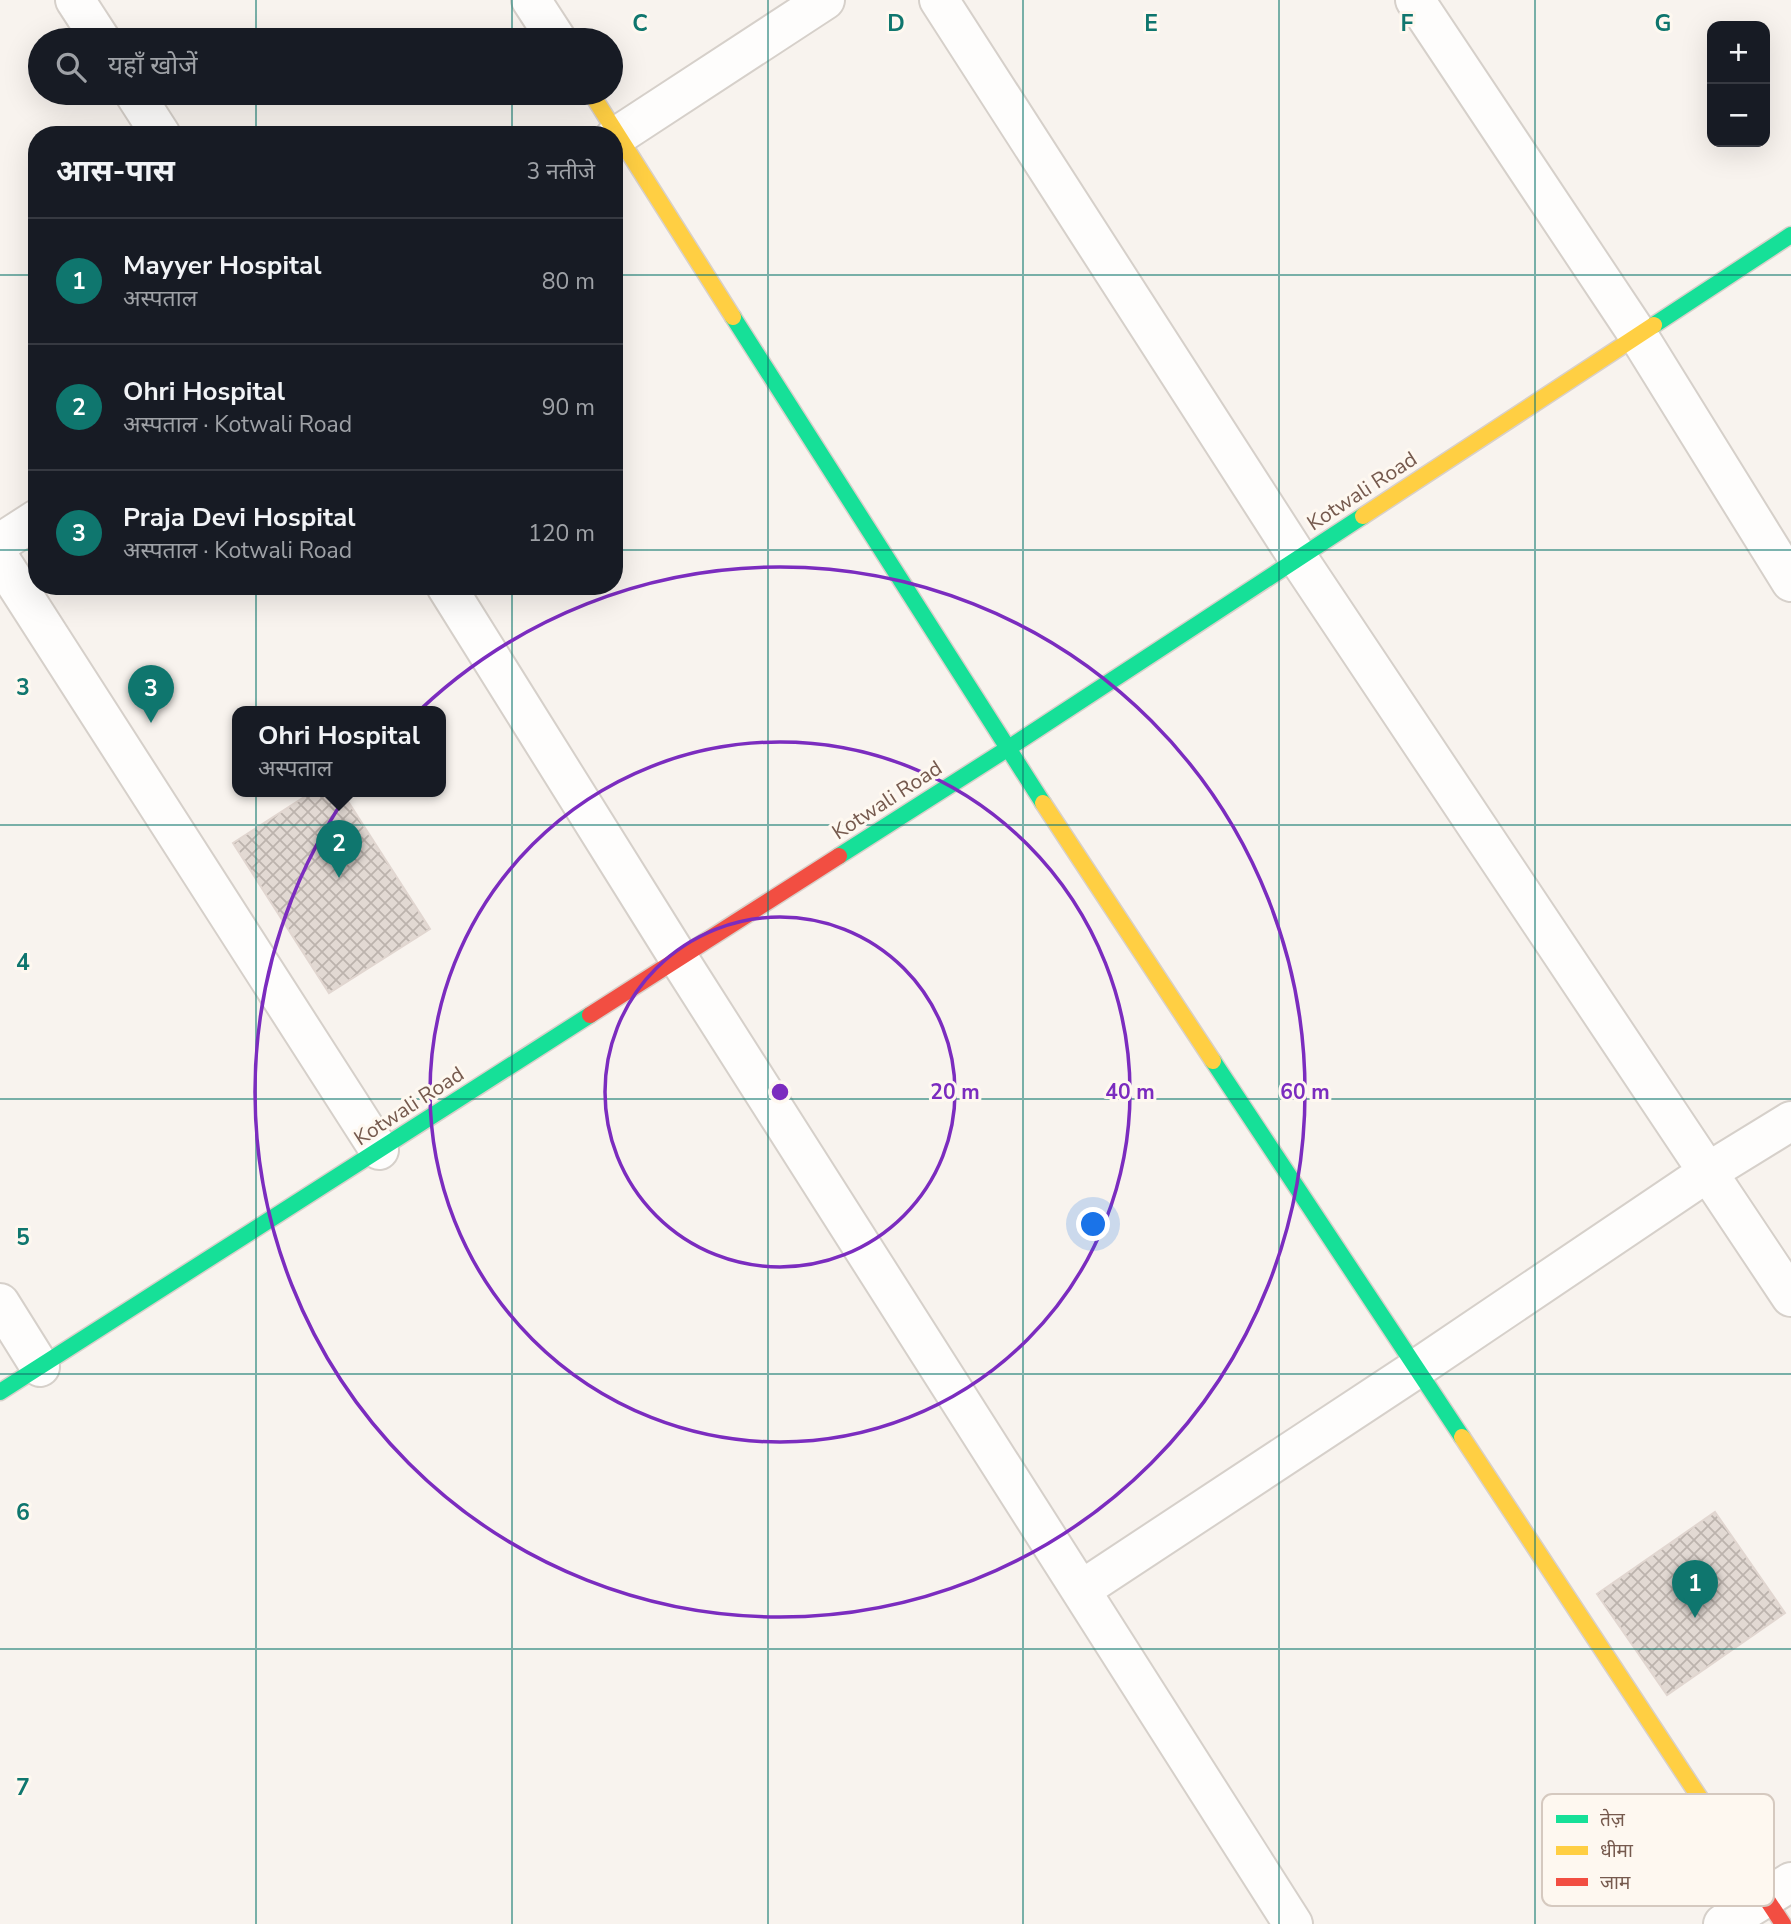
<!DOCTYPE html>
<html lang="hi">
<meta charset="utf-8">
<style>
body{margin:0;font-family:"Nunito Sans","Noto Sans Devanagari",sans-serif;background:#20242c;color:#f1f3f6}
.controls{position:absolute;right:21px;top:21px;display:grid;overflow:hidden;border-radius:14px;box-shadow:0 7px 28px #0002}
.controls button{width:63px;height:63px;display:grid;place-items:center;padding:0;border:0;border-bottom:2px solid #363941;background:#171b24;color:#f1f3f6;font:35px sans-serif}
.you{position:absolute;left:1094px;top:1225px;width:24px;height:24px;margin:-18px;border:5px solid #fff;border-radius:50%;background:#1a73e8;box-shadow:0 0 0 10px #1a73e833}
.badge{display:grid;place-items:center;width:46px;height:46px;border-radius:50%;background:#0f766e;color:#fff;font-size:23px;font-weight:700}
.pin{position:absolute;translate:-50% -58px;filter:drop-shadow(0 2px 4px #0008)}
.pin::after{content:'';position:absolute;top:37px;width:24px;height:21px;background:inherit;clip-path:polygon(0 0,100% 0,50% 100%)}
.popup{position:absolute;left:232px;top:706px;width:214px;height:91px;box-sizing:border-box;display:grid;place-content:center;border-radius:14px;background:#171b24;filter:drop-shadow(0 2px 5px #0005);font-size:23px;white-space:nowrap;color:#9ea1a6}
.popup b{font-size:26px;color:#f1f3f6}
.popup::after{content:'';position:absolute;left:50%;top:100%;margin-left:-14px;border:14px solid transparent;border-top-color:#171b24}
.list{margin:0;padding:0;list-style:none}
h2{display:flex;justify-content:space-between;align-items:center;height:91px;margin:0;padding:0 28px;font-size:30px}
h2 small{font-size:23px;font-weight:400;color:#9ea1a6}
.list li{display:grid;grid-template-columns:46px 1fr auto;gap:21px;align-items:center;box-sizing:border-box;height:126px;padding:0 28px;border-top:2px solid #363941}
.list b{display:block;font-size:26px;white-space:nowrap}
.list p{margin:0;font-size:23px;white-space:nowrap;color:#9ea1a6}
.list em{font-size:23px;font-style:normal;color:#9ea1a6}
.icon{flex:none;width:38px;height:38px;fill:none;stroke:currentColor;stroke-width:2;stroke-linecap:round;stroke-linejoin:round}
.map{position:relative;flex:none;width:1791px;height:1924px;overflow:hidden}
.search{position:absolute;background:#171b24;box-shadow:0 7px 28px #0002;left:28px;top:28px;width:595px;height:77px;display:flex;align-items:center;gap:18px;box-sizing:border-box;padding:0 24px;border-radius:38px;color:#9ea1a6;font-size:26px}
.panel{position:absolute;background:#171b24;box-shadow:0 7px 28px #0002;left:28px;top:126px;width:595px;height:469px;border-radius:28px}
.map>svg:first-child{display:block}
.building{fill:url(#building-cross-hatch);stroke:#e1d6d0;stroke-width:2}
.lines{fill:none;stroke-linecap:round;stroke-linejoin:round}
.street-casing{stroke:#d6d0ca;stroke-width:42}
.fast-casing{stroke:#d8d0ca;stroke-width:19}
.slow-casing{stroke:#d8d0ca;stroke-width:19}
.jam-casing{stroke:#d8d0ca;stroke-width:19}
.street{stroke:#fefdfc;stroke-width:38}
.fast{stroke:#16e098;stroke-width:16}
.slow{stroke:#ffcf43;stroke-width:16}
.jam{stroke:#f24e42;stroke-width:16}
.grid{fill:none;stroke:#0f766e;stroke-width:2;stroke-opacity:0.55}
.ring{fill:none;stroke:#7b2cbf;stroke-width:3.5}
.labels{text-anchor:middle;stroke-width:6;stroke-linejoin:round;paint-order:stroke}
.street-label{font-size:21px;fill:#765a4e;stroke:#fef8f0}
.key{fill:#fef8f0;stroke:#d5c9bf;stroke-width:2}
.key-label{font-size:19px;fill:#765a4e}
.grid-label{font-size:23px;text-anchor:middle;font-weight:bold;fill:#0f766e;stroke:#fef8f0;stroke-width:6;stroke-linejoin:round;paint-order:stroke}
.centre{fill:#7b2cbf;stroke:#fef8f0;stroke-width:3.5}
.ring-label{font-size:21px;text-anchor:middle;font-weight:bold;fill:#7b2cbf;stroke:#fef8f0;stroke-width:6;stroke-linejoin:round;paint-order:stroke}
</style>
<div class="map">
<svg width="1791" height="1924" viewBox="0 0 1791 1924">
<defs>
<pattern id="building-cross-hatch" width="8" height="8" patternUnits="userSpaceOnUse" patternTransform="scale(1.75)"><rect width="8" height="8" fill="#e2d9d3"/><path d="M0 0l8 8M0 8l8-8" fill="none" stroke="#bcb3ad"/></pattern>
</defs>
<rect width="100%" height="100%" fill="#f8f3ee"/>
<path class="building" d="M312,792h30l88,137 -101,64 -96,-150z
M1715,1512l70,101 -118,82 -70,-101z"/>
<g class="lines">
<defs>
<path id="street" d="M75,0l26,40
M531,0l26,40
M939,0l359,558 493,739
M1415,0l223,335 153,247
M134,93l27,42
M614,138l211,-138
M0,543l37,-24
M0,559l379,591
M446,586l233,373 614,965
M0,1303l40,64
M1081,1590l335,-221 292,-197 83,-51
M1723,1924l68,-42"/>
<path id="fast" d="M733,317l310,486
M1654,325l137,-90
M839,856l168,-107 356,-233
M1213,1061l249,376
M0,1392l590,-377"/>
<path id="slow" d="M591,93l142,224
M1363,516l291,-191
M1043,803l170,258
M1462,1437l265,402"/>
<path id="jam" d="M590,1015l249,-159
M1727,1839l56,85"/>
</defs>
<use href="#street" class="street-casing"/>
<use href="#fast" class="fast-casing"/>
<use href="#slow" class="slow-casing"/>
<use href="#jam" class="jam-casing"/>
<use href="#street" class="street"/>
<use href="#fast" class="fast"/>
<use href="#slow" class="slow"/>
<use href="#jam" class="jam"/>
</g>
<path class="grid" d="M256,0v40M512,0v40M768,0v1924M1023,0v1924M1279,0v1924M1535,0v1924M256,93v42M512,93v42M0,275h37M614,275h1177M0,550h37M614,550h1177M256,586v1338M512,586v1338M0,825h1791M0,1099h1791M0,1374h1791M0,1649h1791"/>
<g class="ring">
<circle cx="780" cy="1092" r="175"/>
<circle cx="780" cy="1092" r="350"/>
<circle cx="780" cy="1092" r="525"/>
</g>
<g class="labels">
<g class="street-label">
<text transform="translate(1362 491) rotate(-33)" y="7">Kotwali Road</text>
<text transform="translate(887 800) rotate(-33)" y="7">Kotwali Road</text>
<text transform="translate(409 1106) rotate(-33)" y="7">Kotwali Road</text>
</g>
</g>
<rect x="1542" y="1794" width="232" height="112" rx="10" class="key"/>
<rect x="1556" y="1815" width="32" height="8" fill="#16e098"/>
<rect x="1556" y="1846" width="32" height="9" fill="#ffcf43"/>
<rect x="1556" y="1878" width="32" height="8" fill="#f24e42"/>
<g class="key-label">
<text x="1600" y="1826">तेज़</text>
<text x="1600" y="1857">धीमा</text>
<text x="1600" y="1889">जाम</text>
</g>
<g class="grid-label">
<text x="640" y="31">C</text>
<text x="896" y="31">D</text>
<text x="1151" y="31">E</text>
<text x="1407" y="31">F</text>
<text x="1663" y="31">G</text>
<text x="23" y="695">3</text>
<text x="23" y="970">4</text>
<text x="23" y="1245">5</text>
<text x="23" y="1520">6</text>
<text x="23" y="1795">7</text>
</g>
<circle cx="780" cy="1092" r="10" class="centre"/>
<g class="ring-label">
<text x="955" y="1099">20 m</text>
<text x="1130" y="1099">40 m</text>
<text x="1305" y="1099">60 m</text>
</g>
</svg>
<div class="controls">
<button>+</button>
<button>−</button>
</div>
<div class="you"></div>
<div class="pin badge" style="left:1695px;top:1618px">1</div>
<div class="pin badge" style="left:339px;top:878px">2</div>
<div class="popup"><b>Ohri Hospital</b>अस्पताल</div>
<div class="pin badge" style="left:151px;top:723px">3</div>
<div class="search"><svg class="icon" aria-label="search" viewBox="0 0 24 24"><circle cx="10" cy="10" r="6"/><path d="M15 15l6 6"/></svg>यहाँ खोजें</div>
<section class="panel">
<h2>आस-पास<small>3 नतीजे</small></h2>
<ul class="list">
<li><span class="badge">1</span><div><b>Mayyer Hospital</b><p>अस्पताल</p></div><em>80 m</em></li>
<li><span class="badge">2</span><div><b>Ohri Hospital</b><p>अस्पताल · Kotwali Road</p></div><em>90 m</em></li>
<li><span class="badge">3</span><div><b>Praja Devi Hospital</b><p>अस्पताल · Kotwali Road</p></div><em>120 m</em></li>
</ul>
</section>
</div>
